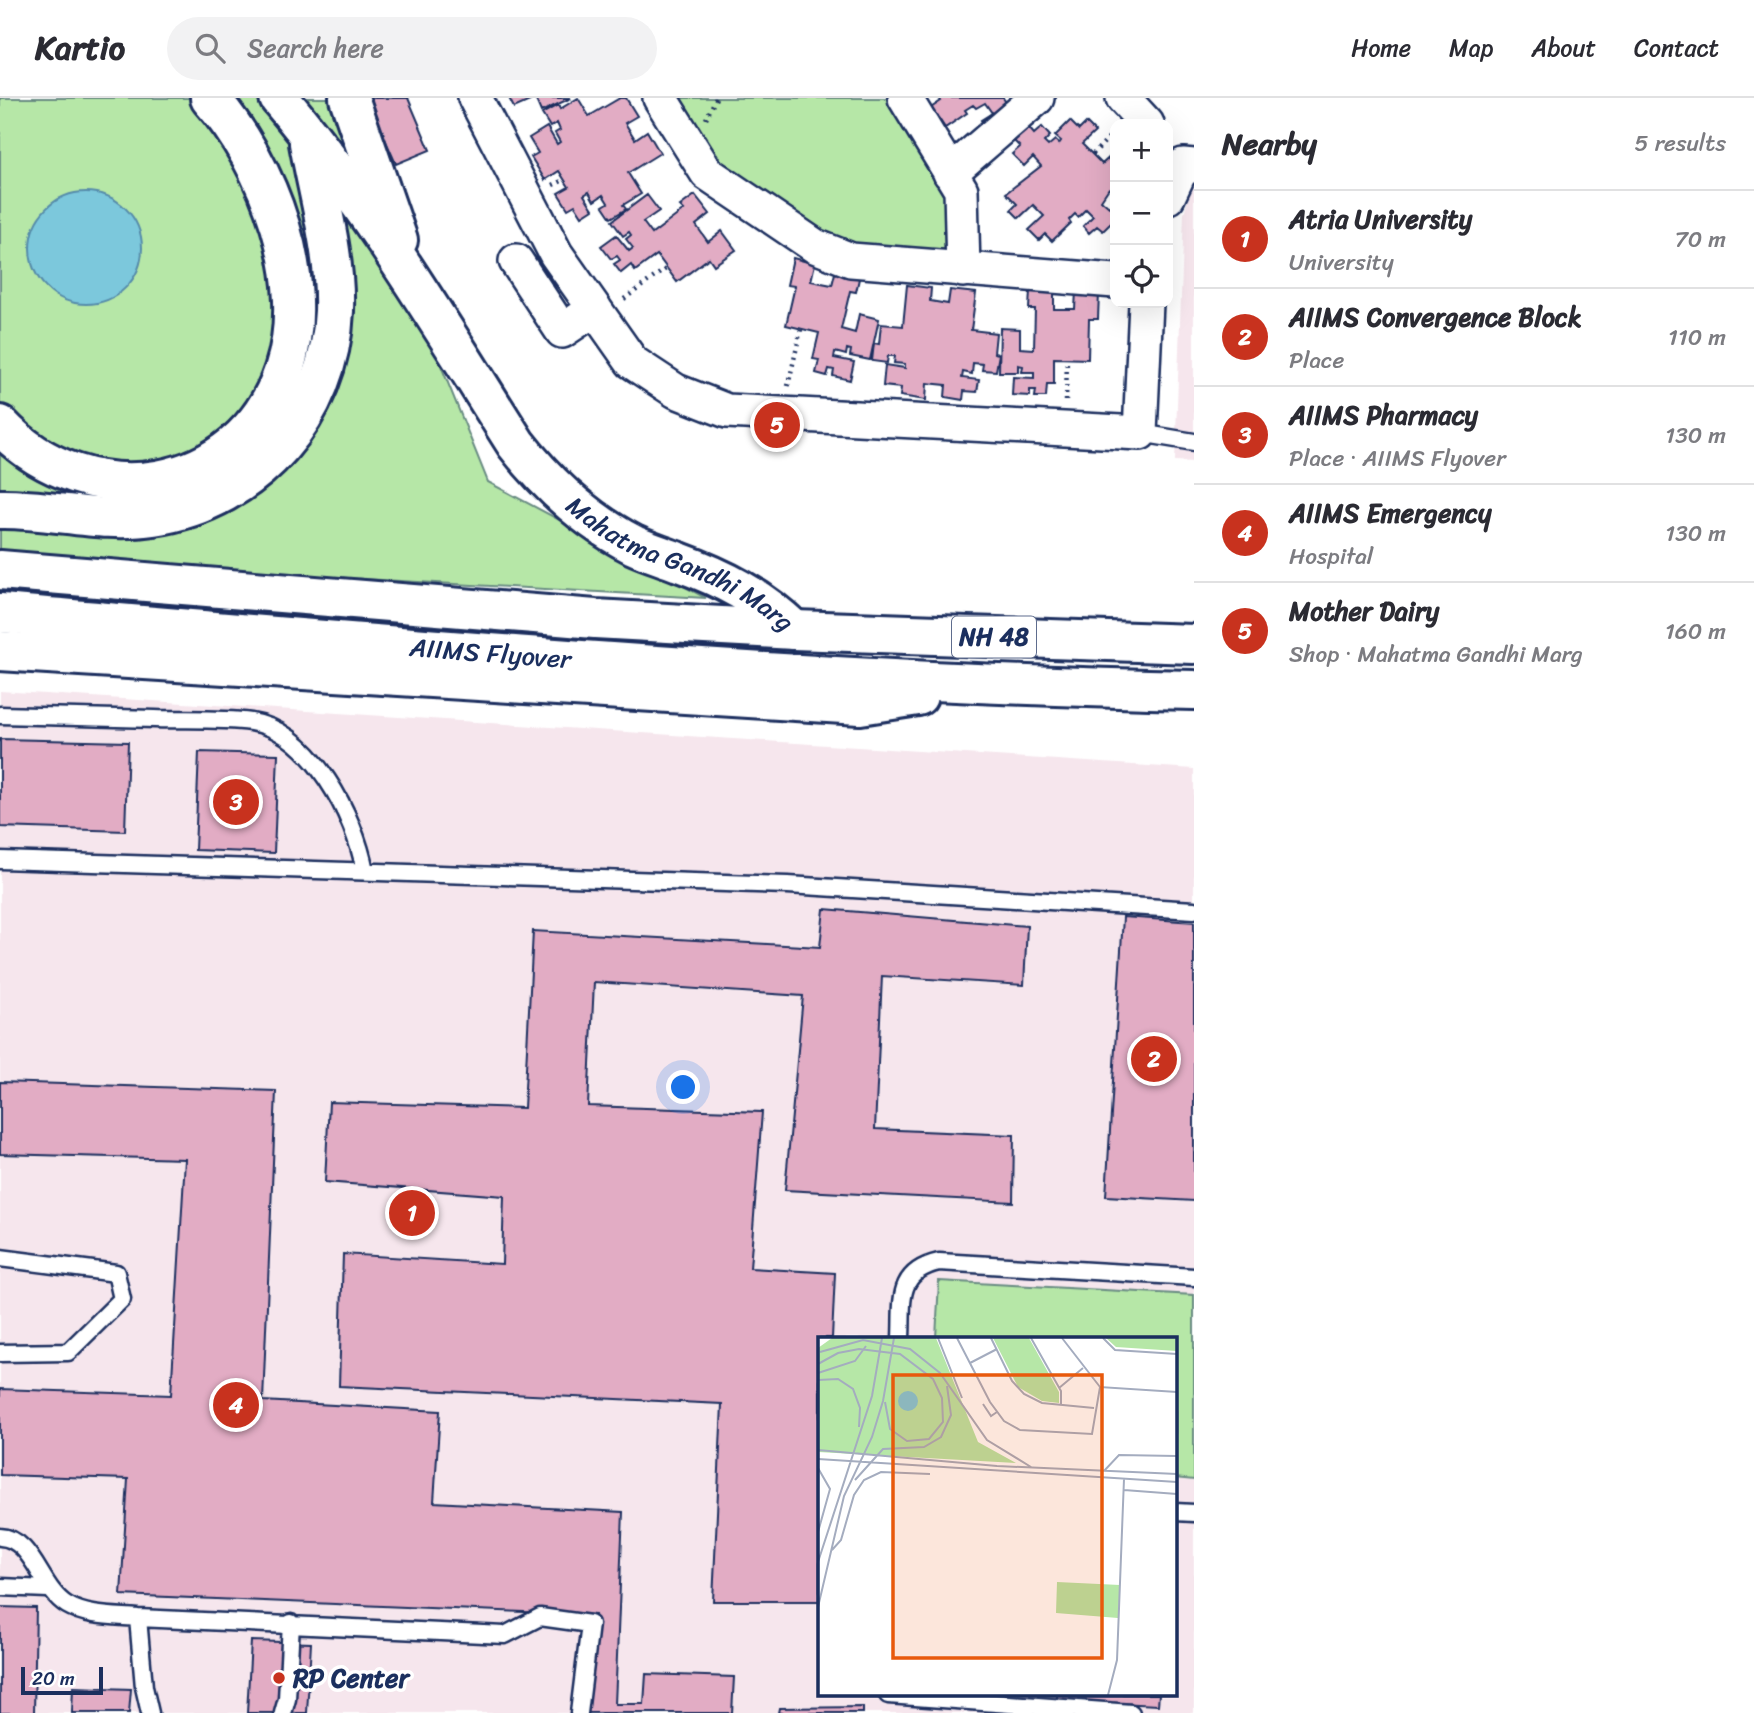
<!DOCTYPE html>
<meta charset="utf-8">
<style>
body{margin:0;font-family:Sriracha,sans-serif;background:#f2f2f3;color:#2b2b33}
.controls{position:absolute;right:21px;top:21px;display:grid;overflow:hidden;border-radius:14px;box-shadow:0 7px 28px #0002}
.controls button{width:63px;height:63px;display:grid;place-items:center;padding:0;border:0;border-bottom:2px solid #e1e1e2;background:#fff;color:#2b2b33;font:35px sans-serif}
.scale{position:absolute;left:21px;bottom:18px;width:82px;box-sizing:border-box;padding-left:7px;border:4px solid #1b2f5e;border-top:0;font-size:19px;line-height:24px;white-space:nowrap;color:#1b2f5e;-webkit-text-stroke:5px #fff;paint-order:stroke}
.you{position:absolute;left:684px;top:990px;width:24px;height:24px;margin:-18px;border:5px solid #fff;border-radius:50%;background:#1a73e8;box-shadow:0 0 0 10px #1a73e833}
.badge{display:grid;place-items:center;width:46px;height:46px;border-radius:50%;background:#c8321e;color:#fff;font-size:23px;font-weight:700}
.pin{position:absolute;translate:-50% -50%;border:4px solid #fff;box-shadow:0 2px 7px #0006}
.list{margin:0;padding:0;list-style:none}
h2{display:flex;justify-content:space-between;align-items:center;height:91px;margin:0;padding:0 28px;font-size:30px}
h2 small{font-size:23px;font-weight:400;color:#7c7c81}
.list li{display:grid;grid-template-columns:46px 1fr auto;gap:21px;align-items:center;box-sizing:border-box;height:98px;padding:0 28px;border-top:2px solid #e1e1e2}
.list b{display:block;font-size:26px;white-space:nowrap}
.list p{margin:0;font-size:23px;white-space:nowrap;color:#7c7c81}
.list em{font-size:23px;font-style:normal;color:#7c7c81}
.icon{flex:none;width:38px;height:38px;fill:none;stroke:currentColor;stroke-width:2;stroke-linecap:round;stroke-linejoin:round}
.map{position:relative;flex:none;width:1194px;height:1615px;overflow:hidden}
header{display:flex;align-items:center;gap:42px;box-sizing:border-box;height:98px;padding:0 35px;background:#fff;border-bottom:2px solid #e1e1e2}
header strong{font-size:33px}
nav{display:flex;gap:38px;margin-inline-start:auto;font-size:24px}
.search{width:490px;height:63px;background:#f2f2f3;display:flex;align-items:center;gap:18px;box-sizing:border-box;padding:0 24px;border-radius:38px;color:#7c7c81;font-size:26px}
main{display:flex}
aside{flex:1;background:#fff}
.map>svg:first-child{display:block}
.built{fill:#f6e6ed;fill-rule:evenodd}
.green{fill:#b6e7a7;stroke:#688b82;stroke-width:2}
.water{fill:#7cc8dc;stroke:#558baa;stroke-width:2}
.building{fill:#e2acc4;stroke:#1b2f5e;stroke-width:2}
.lines{fill:none;stroke-linecap:round;stroke-linejoin:round}
.lane-casing{stroke:#1b2f5e;stroke-width:21}
.street-casing{stroke:#1b2f5e;stroke-width:38}
.primary-casing{stroke:#1b2f5e;stroke-width:44}
.path{stroke:#1b2f5e;stroke-width:4.5;stroke-dasharray:2 5;stroke-linecap:butt}
.lane{stroke:#fff;stroke-width:16}
.street{stroke:#fff;stroke-width:33}
.primary{stroke:#fff;stroke-width:38}
.poi-dot{fill:#c8321e;stroke:#fff;stroke-width:2.5}
.labels{text-anchor:middle;stroke-width:7;stroke-linejoin:round;paint-order:stroke}
.shield{fill:#fff;stroke:#5f6d8e;stroke-width:2}
.shield-label{font-size:24px;font-weight:bold;fill:#1b2f5e}
.street-label{font-size:26px;fill:#1b2f5e;stroke:#fff}
.poi-label{font-size:26px;font-weight:bold;fill:#1b2f5e;stroke:#fff;text-anchor:start}
.inset-road{fill:none;stroke:#a4acbf;stroke-width:2}
.view{fill:#e8590c;fill-opacity:0.15;stroke:#e8590c;stroke-width:3.5}
.inset-edge{fill:none;stroke:#1b2f5e;stroke-width:3.5}
</style>
<header>
<strong>Kartio</strong>
<div class="search"><svg class="icon" aria-label="search" viewBox="0 0 24 24"><circle cx="10" cy="10" r="6"/><path d="M15 15l6 6"/></svg>Search here</div>
<nav><a>Home</a><a>Map</a><a>About</a><a>Contact</a></nav>
</header>
<main>
<div class="map">
<svg width="1194" height="1615" viewBox="0 0 1194 1615">
<rect width="100%" height="100%" fill="#fff"/>
<filter id="ink" filterUnits="userSpaceOnUse"><feTurbulence type="fractalNoise" baseFrequency=".0143" numOctaves="2"/><feDisplacementMap in="SourceGraphic" scale="14" xChannelSelector="R" yChannelSelector="G"/><feConvolveMatrix kernelMatrix="1 2 1 2 8 2 1 2 1" color-interpolation-filters="sRGB"/></filter>
<g filter="url(#ink)">
<path class="built" d="M1193,84h1v280l-19,-1 9,-248z
M0,593l1194,78v944h-1194zM820,1240h355v356h-355z"/>
<path class="green" d="M0,0h333l155,384 218,116 -706,-39z
M670,0h221l60,97 1,61 -98,-8 -34,-15 -106,-67z
M939,1183l255,14v185l-19,-2v-140h-239z"/>
<path class="water" d="M30 150a56 56 0 1 1 112 0a56 56 0 1 1-112 0Z"/>
<path class="building" d="M367,0h41l22,52 -34,14z
M509,0h20l1,3 -16,7z
M535,0h36l-30,14z
M578,0l11,18 31,-18h6l11,18 -12,7 10,16 12,-8 13,22 -32,20 13,21 -18,11 3,4 -15,9 -8,-12 5,-3 -5,-8 -9,6 -5,-9 -5,3 9,14 -11,7 -7,-11 -7,4 -10,-16 11,-6 -10,-16 -14,9 -14,-23 7,-4 -9,-15 18,-11 10,17 3,-2 -5,-9 5,-3 -3,-7 -7,4 -8,-13 16,-9 2,4z
M939,0h64l5,7 -18,29 -9,-14 11,-7 -7,-10 -9,5 -3,-3 -8,5 2,3 -22,15 -6,-9 -6,5 -8,-12 16,-11z
M1070,23l9,9 7,-7 9,9 -13,12 20,20 13,-12v37l-3,2 -3,-3 -8,12 8,7 4,-4 2,2v14l-12,12 -6,-5 -8,7 -6,-7 10,-10 -7,-7 -8,8 -3,-3 -6,6 2,3 -19,18 -7,-7 -6,6 -10,-10 15,-14 -11,-11 -14,13 -8,-8 6,-6 -11,-11 35,-27 -8,-9 -9,9 -12,-12 8,-7 -11,-11 15,-14 10,12 8,-7 8,9 -6,6 4,4 7,-6 4,4 2,-3 -6,-5z
M647,97l12,16 -16,11 9,12 32,-24 -4,-4 15,-11 15,19 -14,11 12,17 14,-11 14,19 -22,15 -5,-7 -32,24 -20,-27 -22,16 -4,-6 -10,8 -7,-9 6,-4 -3,-4 -6,3 -10,-13 15,-11 13,16 4,-3 -7,-9 5,-4 -2,-3 -6,4 -11,-15z
M793,160l22,6 -4,17 21,4 4,-16 24,5 -4,18 -6,-1 -9,38 14,4 4,-19 20,5 -9,41 -20,-4 1,-6 -4,-1 -1,6 -11,-3 -1,6 20,4 -4,18 -17,-4 1,-6 -5,-1 -2,7 -11,-3 3,-13 -6,-1 6,-26 -33,-8 9,-39 -8,-1z
M907,187l24,3 -1,13 18,3 2,-14 26,3 -5,37 25,3 -2,20 5,1 -3,17 -14,-1 1,-6 -10,-1 -1,11 -9,-2 -1,6 17,2 -2,12 -13,-1 -1,9 -18,-3 1,-12 -19,-2 -1,17 -26,-4 1,-8 -18,-2 2,-21 20,3v-4l-11,-1 1,-7h-7l-1,7 -15,-2 2,-18 5,1 2,-20 22,2z
M1030,192l24,1v18h21l1,-18 23,1 -1,27h-9l-1,40 -34,-1v26h-7l-1,13h-11l1,-7h-6v6l-18,-1 1,-18 21,1v-6h-12l1,-6 -5,-1v7h-19l1,-44 20,1v19l14,1 1,-40h-6z
M0,641l128,3 -3,89 -125,-4z
M199,654l79,2 -4,99 -79,-3z
M824,811l203,17 -3,59 -142,-9 -7,153 139,6 -1,67 -228,-12 18,-194 -209,-14 -6,124 174,6 -12,156 85,5 -3,65h-12v263h-107l9,-197 -383,-18 4,-132 159,10 2,-68 -179,-14 4,-80 195,6 9,-177 287,16z
M1123,819l71,5v279l-88,-5z
M0,984l276,9 -13,310 177,10 -6,91 189,10 -8,192h29l2,-30 88,3 -2,36h-144l7,-98 -474,-20 7,-116 -128,-4v-86l171,6 14,-236 -185,-5z
M0,1509l36,1 -2,105h-34z
M251,1543l60,2 -4,70h-60z
M73,1589l58,2 -2,24h-57z
M1057,1596h102l-1,11 -101,-5z
M863,1609v6h-85l1,-5z"/>
<g class="lines">
<defs>
<path id="lane" d="M1140,335l54,9
M0,617c52,1 103,3 155,4 31,1 65,-1 96,3 61,9 104,95 114,149
M0,762l788,25 406,25
M0,1160l116,15 6,26 -54,53 -68,1
M901,1240c2,-36 -6,-66 38,-76l255,15
M1175,1414l19,1
M0,1439c33,1 40,52 67,68 20,12 48,11 71,13l367,17 35,-18 50,7 -11,89
M0,1489l48,2
M138,1520l6,69 6,26
M888,1597l243,18
M283,1615l4,-14 4,-76"/>
<path id="street" d="M475,0l81,156 76,108 44,29 51,20 413,22 6,-130
M660,0l47,75 108,73 36,14 264,21
M905,0l56,92 2,80
M1123,0l24,26
M950,75l87,-75
M1168,99l15,-32 11,1
M516,163l46,70 33,-22"/>
<g id="primary">
<path id="s1" d="M279,0c90,107 162,228 237,346 32,41 71,77 118,101 15,7 30,11 45,17 44,16 81,35 115,68"/>
<path d="M349,0l49,142"/>
<path d="M0,327c87,93 242,71 284,-55 29,-88 -15,-206 -74,-272"/>
<path d="M0,411c51,-1 102,15 153,7 103,-15 177,-102 181,-205 2,-55 -15,-113 -25,-168"/>
<path d="M0,472l595,49 199,11 400,14"/>
<path id="s2" d="M0,515c397,33 795,69 1194,77"/>
<path d="M0,553l860,54 58,-9"/>
</g>
</defs>
<use href="#lane" class="lane-casing"/>
<use href="#street" class="street-casing"/>
<use href="#primary" class="primary-casing"/>
<path class="path" d="M706,21l10,-21
M1093,56l22,-23
M553,87l11,-5
M624,201l43,-31
M788,288l13,-57
M1066,303l1,-43"/>
<use href="#lane" class="lane"/>
<use href="#street" class="street"/>
<use href="#primary" class="primary"/>
</g>
</g>
<circle class="poi-dot" cx="279" cy="1580" r="7"/>
<g class="labels">
<rect class="shield" x="952" y="518.5" width="84" height="41" rx="5"/>
<g class="shield-label">
<text x="994" y="547">NH 48</text>
</g>
<g class="street-label">
<text dy="9" stroke="none"><textPath href="#s1" startOffset="626">Mahatma Gandhi Marg</textPath></text>
<text dy="9" stroke="none"><textPath href="#s2" startOffset="492">AIIMS Flyover</textPath></text>
</g>
<g class="poi-label">
<text x="293" y="1589">RP Center</text>
</g>
</g>
<g transform="translate(818 1239)">
<rect width="359" height="359" fill="#fff"/>
<path d="M14,1h104l42,104 38,21 -198,-11v-104zM175,1h36l30,54v11l-17,-2 -24,-14zM288,1h71v13l-61,-4zM239,245l63,3 -2,33 -62,-5z" fill="#b6e7a7"/>
<path d="M80 64a10 10 0 1 1 20 0a10 10 0 1 1-20 0Z" fill="#7cc8dc"/>
<path class="inset-road" d="M120,1l24,60M139,1l33,64 14,19 16,9 72,4 8,-47 77,5M173,1l21,43 12,13 18,9 52,5M213,1l30,53v14M244,1l38,49M285,1l12,12 62,4M2,15l43,-12 47,9 30,24 47,67 44,27M152,26l27,-14M0,27l20,-11 21,-4 41,5 33,25 9,19 1,24 -14,17 -22,2 -17,-12 -5,-27M0,36l37,-12 11,-15M0,43l20,-1 15,10 7,19 -1,19M241,51l24,-20M165,67l8,12 6,-4M0,113l179,16 180,8M0,122l359,23M0,131l12,21 -12,43M286,134l15,-16 58,1M37,143l28,-31 41,-2 17,-10 10,-22 -4,-29M306,153l53,4M14,213l9,-10 13,-45 10,-15 17,-8 49,2M0,225l54,-166 10,-58M0,270l26,-111 28,-59 11,-36 11,-63M290,358l9,-35 7,-181"/>
<path class="view" d="M75,38h209v283h-209z"/>
<rect width="359" height="359" class="inset-edge"/>
</g>
</svg>
<div class="controls">
<button>+</button>
<button>−</button>
<button><svg class="icon" aria-label="locate" viewBox="0 0 24 24"><circle cx="12" cy="12" r="6"/><path d="M12 2v4M12 18v4M2 12h4M18 12h4"/></svg></button>
</div>
<div class="scale">20 m</div>
<div class="you"></div>
<div class="pin badge" style="left:412px;top:1115px">1</div>
<div class="pin badge" style="left:1154px;top:961px">2</div>
<div class="pin badge" style="left:236px;top:704px">3</div>
<div class="pin badge" style="left:236px;top:1307px">4</div>
<div class="pin badge" style="left:777px;top:327px">5</div>
</div>
<aside>
<h2>Nearby<small>5 results</small></h2>
<ul class="list">
<li><span class="badge">1</span><div><b>Atria University</b><p>University</p></div><em>70 m</em></li>
<li><span class="badge">2</span><div><b>AIIMS Convergence Block</b><p>Place</p></div><em>110 m</em></li>
<li><span class="badge">3</span><div><b>AIIMS Pharmacy</b><p>Place · AIIMS Flyover</p></div><em>130 m</em></li>
<li><span class="badge">4</span><div><b>AIIMS Emergency</b><p>Hospital</p></div><em>130 m</em></li>
<li><span class="badge">5</span><div><b>Mother Dairy</b><p>Shop · Mahatma Gandhi Marg</p></div><em>160 m</em></li>
</ul>
</aside>
</main>
